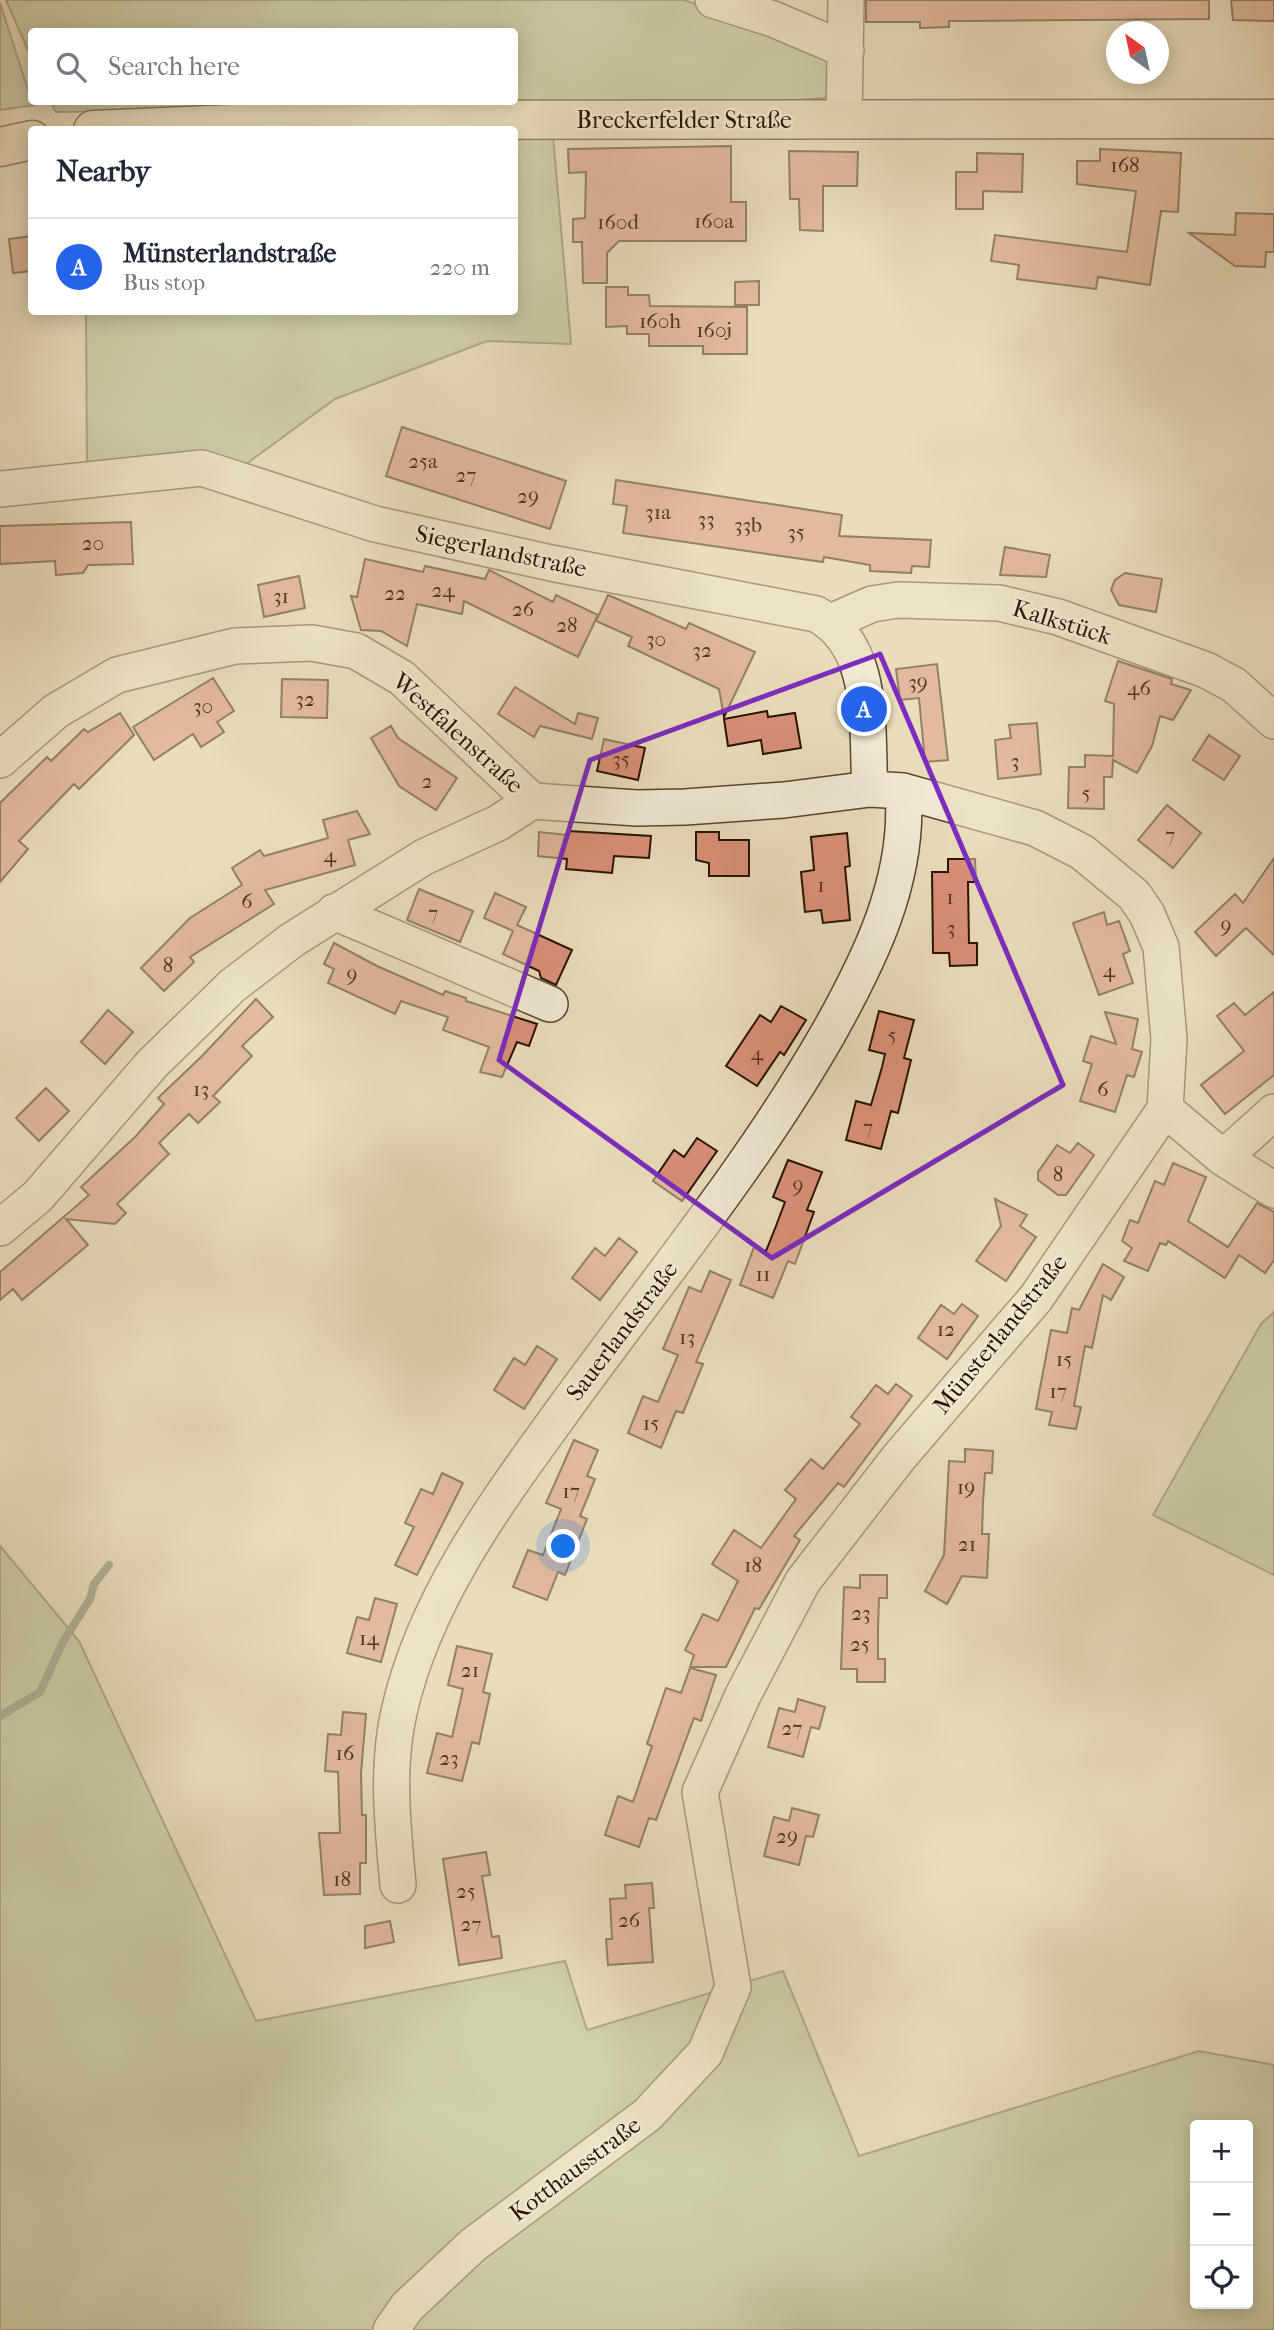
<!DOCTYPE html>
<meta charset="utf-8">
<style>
body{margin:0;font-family:"IM FELL French Canon",serif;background:#f6f6f7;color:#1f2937}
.controls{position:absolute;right:21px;bottom:21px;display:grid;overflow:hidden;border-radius:7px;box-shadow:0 4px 18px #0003}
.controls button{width:63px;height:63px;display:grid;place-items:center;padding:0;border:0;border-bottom:2px solid #e0e1e3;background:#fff;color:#1f2937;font:35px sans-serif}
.compass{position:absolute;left:1106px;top:21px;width:63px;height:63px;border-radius:50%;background:#fff;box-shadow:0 4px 18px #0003;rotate:327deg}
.you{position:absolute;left:564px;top:1547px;width:24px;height:24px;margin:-18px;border:5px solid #fff;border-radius:50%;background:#1a73e8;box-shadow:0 0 0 10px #1a73e833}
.badge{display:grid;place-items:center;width:46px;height:46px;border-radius:50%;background:#2563eb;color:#fff;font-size:23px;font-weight:700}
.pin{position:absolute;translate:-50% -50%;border:4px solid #fff;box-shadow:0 2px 7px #0006}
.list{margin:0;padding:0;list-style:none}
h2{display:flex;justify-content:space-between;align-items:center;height:91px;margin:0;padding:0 28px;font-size:30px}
h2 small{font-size:23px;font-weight:400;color:#747a83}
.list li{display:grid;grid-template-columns:46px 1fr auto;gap:21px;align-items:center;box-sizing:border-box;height:98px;padding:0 28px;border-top:2px solid #e0e1e3}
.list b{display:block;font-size:26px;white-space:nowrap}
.list p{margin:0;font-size:23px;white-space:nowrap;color:#747a83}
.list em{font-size:23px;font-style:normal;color:#747a83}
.icon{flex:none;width:38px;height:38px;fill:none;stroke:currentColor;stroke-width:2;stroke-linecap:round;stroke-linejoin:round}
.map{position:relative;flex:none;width:1274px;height:2330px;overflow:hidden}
.search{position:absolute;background:#fff;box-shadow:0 4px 18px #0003;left:28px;top:28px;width:490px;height:77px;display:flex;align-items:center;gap:18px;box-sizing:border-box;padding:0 24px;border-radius:7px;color:#747a83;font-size:26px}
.panel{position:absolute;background:#fff;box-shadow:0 4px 18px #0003;left:28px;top:126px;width:490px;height:189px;border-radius:7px}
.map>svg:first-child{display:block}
.green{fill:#b2c294;stroke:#6d6a4a;stroke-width:2;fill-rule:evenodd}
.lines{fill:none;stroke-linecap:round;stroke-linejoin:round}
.stream{stroke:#6b776d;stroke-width:8}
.building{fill:#d99079;stroke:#281200;stroke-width:2}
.minor-casing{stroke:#58452f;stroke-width:38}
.major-casing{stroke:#281200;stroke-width:41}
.minor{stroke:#f1e9d3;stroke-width:35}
.major{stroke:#eaddbc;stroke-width:38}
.marked{fill:none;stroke:#7b2cbf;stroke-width:5;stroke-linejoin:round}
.labels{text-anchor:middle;stroke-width:5;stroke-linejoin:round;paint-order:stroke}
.number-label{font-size:21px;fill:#54321e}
.street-label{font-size:24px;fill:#281200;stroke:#f1e9d3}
</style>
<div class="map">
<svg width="1274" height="2330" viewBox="0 0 1274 2330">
<rect width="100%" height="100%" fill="#eaddbc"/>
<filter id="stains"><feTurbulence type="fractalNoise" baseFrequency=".00286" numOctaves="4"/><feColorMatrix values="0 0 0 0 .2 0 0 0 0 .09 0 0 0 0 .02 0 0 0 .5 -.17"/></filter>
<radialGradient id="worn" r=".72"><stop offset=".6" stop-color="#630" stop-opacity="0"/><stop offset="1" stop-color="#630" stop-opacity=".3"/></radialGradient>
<path class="green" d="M6,0h678l153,52 -3,45 -58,5 -720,10 -5,-10h463v-70h-482l-1,25z
M0,3l32,99 3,3 -35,5z
M515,136h38l18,208 -84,-3 -152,58 -89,65 -159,2 -1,-154h428z
M1274,1312v263l-121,-60 108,-191z
M0,1546l79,95 177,380 309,-60 22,69 196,-59 76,185 340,-105 75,14v265h-1274zM1195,2125h53v179h-53z"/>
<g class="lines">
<path class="stream" d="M0,1716l40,-24 23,-50 27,-43 4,-15 15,-19"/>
</g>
<path class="building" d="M866,0h343v19l-239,2h-21v6l-29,1v-6h-54z
M1231,0h43v21l-41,-1z
M731,146v56h15v39h-127l-12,12v30h-24l-1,-41h-9v-23l12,-1 1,-46 -17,1 -1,-24z
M1100,149l81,4 -3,59 -17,-1 -11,74 -52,-8 -2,12 -79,-10 2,-14 -28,-4 4,-26 132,17 9,-61 -59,-7v-23h23z
M789,151l69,1 -1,34h-34v45l-23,-1 -1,-31h-9z
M977,153l46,1 -1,38 -39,-1v18h-27v-37h21z
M1236,213l38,1v38h-8l-1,15 -30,-1 -46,-33 46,2z
M32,236v35l-19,2 -4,-34z
M759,281v24h-24v-23z
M606,287h22v8h21l1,11 97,1v47h-44v-8h-54v-12h-22v-8l-21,1z
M402,427l164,54 -16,48 -164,-53z
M616,480l226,35 -3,21 92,4 -2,27 -17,-1 -1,7 -41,-2v-6l-46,-8 -1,5 -200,-29 4,-27 -14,-2z
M131,522l2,42 -45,1 -5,8 -27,2 -1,-14 -55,3v-38z
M1005,547l45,8 -4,22 -46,-2z
M365,559l58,13 2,-6 60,13 4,-9 64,32 3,-7 42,20 -20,42 -114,-56 -2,13 -45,-10 -10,42 -26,-15 -20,-1 -10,-34 6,1z
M1125,573l37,6 -6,33 -37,-7 -8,-15 4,-10z
M299,576l6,32 -41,9 -6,-32z
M608,595l78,34 3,-6 66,29 -31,65 -5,-28 -91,-43 4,-9 -36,-16z
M1118,661l54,18 -1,5 20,6 -18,30 -13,-4 -8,30 -15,27 -24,-13 -1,17h-8v32l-36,-1 1,-41h16v-12l28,1 1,-52 -9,-3z
M937,664l11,96 -23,2 -6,-64 -19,2 -4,-31z
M213,678l21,33 -17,11 7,10 -23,15 -8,-13 -39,26 -21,-33z
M282,679l46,1 -1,38 -46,-1z
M515,687l60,37 3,-11 20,5 -6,21 -52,-13 -6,11 -36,-23z
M767,711l1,6 27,-4 6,35 -38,6 -2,-14 -33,6 -4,-27z
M120,713l14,22 -55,54 -5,-5 -55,57 9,8 -28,33v-79l47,-46 4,4 33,-32 4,3z
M1037,723l4,51 -43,5 -3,-39 16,-2 -2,-13z
M391,726l7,12 59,40 -21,32 -37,-24 -28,-48z
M1209,735l31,21 -16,24 -31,-20z
M604,739l41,9 -7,32 -41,-9z
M1167,805l34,28 -28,35 -35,-28z
M357,811l13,23 -22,6 7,25 -90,25 9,14 -84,53 4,5 -30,29 -23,-23 49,-50 52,-33 -10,-17 28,-18 4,6 64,-18 -5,-18z
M569,831l82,5 -2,22 -35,-2 -2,17 -46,-4 1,-10 -29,-3 1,-24 29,3z
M696,832h23v8h30v36h-40v-13l-13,-3z
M847,833l3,33 -5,1 5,53 -27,3 -2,-13 -16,2 -4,-40 13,-2 -3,-33z
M1274,858v97l-28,-27 -30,28 -21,-24 40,-38 8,9z
M948,859h27l1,23h-8l1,61h8v22l-27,1 -1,-13h-16l-1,-81h16z
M419,889l54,22 -13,31 -53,-22z
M495,893l31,14 -9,18 55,25 -16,35 -15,-7 -2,-7 -36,-17 10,-23 -29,-13z
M1104,912l3,13 12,-4 11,30 -7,3 10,29 -34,12 -26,-72z
M334,943l43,23 66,29 2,-4 21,7v3l71,23 -8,22 -12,-4 -15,35 -22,-5 9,-25 -46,-17 5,-13 -47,-16 -6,13 -67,-31 6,-14 -10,-5z
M1274,992v83l-49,39 -24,-29 43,-34 -27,-35 17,-13 11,12z
M256,999l17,18 -31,29 10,10 -39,40 7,6 -22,21 -9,-9 -30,29 10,11 -52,50 9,9 -11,11 -49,-5 22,26 -66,55 -9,-11 -13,11v-28l89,-77 -8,-8 55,-51 28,-32 -6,-6 43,-41z
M781,1006l25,14 -22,35 -4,-3 -23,34 -31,-20 34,-51 11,7z
M108,1010l25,22 -28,32 -24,-22z
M879,1011l35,9 -10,38 7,2 -13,53 -7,-2 -10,38 -35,-9 10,-39 15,4 11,-38 3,-13 -16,-4z
M1105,1012l33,7 -6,30 10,3 -8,25 -7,-2 -12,37 -35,-11 12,-37 -9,-3 8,-25 25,8z
M46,1088l23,23 -30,30 -23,-23z
M697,1138l20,13 -35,50 -29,-20 21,-31 10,7z
M1078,1143l16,12 -28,40h-8l-20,-15v-8l19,-27 13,8z
M788,1160l34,12 -15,38 7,2 -19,52 -7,-3 -15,37 -33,-13 14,-38 12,4 10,-25 9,-24 -12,-5z
M1173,1163l33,14 -18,44 40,26 29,-44 17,9v48l-9,13 -26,-18 -14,23 -57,-37 -2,4 -6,-2 -12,28 -24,-10 8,-13 -10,-7 8,-21 8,3 17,-42 9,4z
M995,1199l32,16 -7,11 16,11 -30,44 -30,-20 25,-35z
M619,1238l18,14 -37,48 -28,-22 23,-30 10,8z
M1103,1264l21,13 -13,23 -8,-5 -11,53 -7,-2 -11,60 7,1 -5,22 -27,-4 3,-13 -16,-3 15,-79 16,3 5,-25 7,2z
M710,1271l21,9 -35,82 7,2 -20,49 -7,-2 -15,37 -33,-15 15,-37 15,6 20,-47 -15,-6 26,-62 12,5z
M962,1304l16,12 -31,43 -29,-21 23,-33 13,9z
M537,1346l20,13 -33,50 -30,-19 20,-32 11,7z
M896,1384l16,12 -68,91 -6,-4 -44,53 6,4 -41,69 -4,-1 -29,59h-36l4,-12 -9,-5 18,-36 15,7 20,-40 -26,-17 22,-34 27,18 35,-49 -11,-9 26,-31 12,10 37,-45 -9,-7 25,-32 12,9z
M574,1440l24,10 -11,26 8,3 -15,37 7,3 -22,56 -7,-3 -11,28 -34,-13 15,-37 15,5 18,-46 -15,-6z
M965,1449l28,2 -1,22h-7l-2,30 -1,31h7l-2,44 -25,-2 -15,28 -22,-13 19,-36 5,-94 16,1z
M442,1473l21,10 -46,92 -22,-10 19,-38 -9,-4 16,-34 12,5z
M860,1575h27v23h-8l-1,31v30h7v23h-28v-13h-16l3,-82 16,1z
M375,1598l22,6 -16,58 -34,-9 10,-36 12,3z
M457,1646l35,8 -9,38 7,2 -11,50 -7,-2 -10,39 -35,-8 10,-40 15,4 11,-48 -15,-4z
M690,1668l26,7 -15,46 -7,-3 -38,102 -7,-2 -10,29 -34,-12 13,-39 15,6 19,-56 -5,-2 19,-56 15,5z
M798,1699l27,8 -6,22 -8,-2 -8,30 -35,-10 11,-39 16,4z
M343,1712l23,2 -5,59 1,42h4v48h-6v31l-36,1 -5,-62h21l-2,-61 -13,-1 3,-37 13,1z
M792,1808l27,7 -6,22 -7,-1 -7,29 -35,-9 10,-39 15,4z
M486,1852l4,23 -8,1 5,30 5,31 7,-1 3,22 -43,7 -16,-106z
M652,1883l2,25h-5l4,54 -45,3 -2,-26h6l-2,-40 16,-1 -1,-13z
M390,1921l4,21 -29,6v-22z"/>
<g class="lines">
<defs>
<path id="minor" d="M713,0l60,19 73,31
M844,119l2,-119
M0,489l202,-21 173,56 176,39 265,51c61,32 50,116 54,175
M831,622l41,-18 26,-4 101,3 59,14 148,53 28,15 40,36
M0,760l56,-49 61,-36 118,-29 77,-3 44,8 46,27 130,123 105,7 48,-1 99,-7 86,-11 33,2 132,37 47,24 52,43 13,19 14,33 8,92 -4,70 -129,189 -136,158 -97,125 -60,114 -43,97 33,195 -28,66 -58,62 -174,130 -66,62 -16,23
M334,912l216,92
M1165,1109l58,49 51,32
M1223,1158l51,-46
M0,1228l38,-32 114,-132 80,-78 60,-46 132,-83 74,-34 34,-22
M398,1885c-5,-57 -12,-116 1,-173 25,-112 96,-208 162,-299 91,-126 191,-246 268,-381 41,-73 81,-154 74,-241"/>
<path id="major" d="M93,130l235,-10 946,-1
M0,147l32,-7"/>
</defs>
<use href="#minor" class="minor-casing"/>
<use href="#major" class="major-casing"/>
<use href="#minor" class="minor"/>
<use href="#major" class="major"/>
</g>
<path d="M0 0H1274V2330H0ZM880,654l183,431 -291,173 -273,-198 91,-300z" fill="#eaddbc" fill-opacity=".55" fill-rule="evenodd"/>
<path class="marked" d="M880,654l183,431 -291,173 -273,-198 91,-300z"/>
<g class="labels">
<g class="number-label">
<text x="1125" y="172">168</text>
<text x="714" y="228">160a</text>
<text x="618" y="229">160d</text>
<text x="660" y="328">160h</text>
<text x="714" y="337">160j</text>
<text x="423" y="468">25a</text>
<text x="466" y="482">27</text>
<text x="528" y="503">29</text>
<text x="658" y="519">31a</text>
<text x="706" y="526">33</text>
<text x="748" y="532">33b</text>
<text x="796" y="539">35</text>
<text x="93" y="550">20</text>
<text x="443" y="597">24</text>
<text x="395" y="600">22</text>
<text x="281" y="603">31</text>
<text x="523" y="616">26</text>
<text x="567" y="632">28</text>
<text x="656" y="646">30</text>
<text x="702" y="657">32</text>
<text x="918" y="689">39</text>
<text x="1139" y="695">46</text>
<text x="305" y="706">32</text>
<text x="203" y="713">30</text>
<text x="621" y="766">35</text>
<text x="1015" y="768">3</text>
<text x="427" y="788">2</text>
<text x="1086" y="800">5</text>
<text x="1170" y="842">7</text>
<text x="330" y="862">4</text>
<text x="821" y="892">1</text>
<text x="950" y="904">1</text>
<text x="247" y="908">6</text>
<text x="433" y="920">7</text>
<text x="1226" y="932">9</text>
<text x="951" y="935">3</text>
<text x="168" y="972">8</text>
<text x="1109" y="977">4</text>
<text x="352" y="981">9</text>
<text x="892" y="1042">5</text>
<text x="757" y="1060">4</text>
<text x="201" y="1096">13</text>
<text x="1103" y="1096">6</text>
<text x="868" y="1134">7</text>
<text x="1058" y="1181">8</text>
<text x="798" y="1192">9</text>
<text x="763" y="1281">11</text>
<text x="946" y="1336">12</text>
<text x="687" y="1344">13</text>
<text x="1064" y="1366">15</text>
<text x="1058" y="1398">17</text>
<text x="651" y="1430">15</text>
<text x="966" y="1494">19</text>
<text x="571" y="1498">17</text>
<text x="967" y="1551">21</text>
<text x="753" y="1572">18</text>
<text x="861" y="1620">23</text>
<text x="369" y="1645">14</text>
<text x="860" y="1651">25</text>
<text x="470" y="1677">21</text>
<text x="792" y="1735">27</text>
<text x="345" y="1760">16</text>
<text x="449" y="1765">23</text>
<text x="787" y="1843">29</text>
<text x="342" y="1886">18</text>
<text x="466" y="1898">25</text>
<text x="629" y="1927">26</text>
<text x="471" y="1931">27</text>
</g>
<g class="street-label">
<text x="684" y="128">Breckerfelder Straße</text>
<text transform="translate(501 551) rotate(12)" y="8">Siegerlandstraße</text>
<text transform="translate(1062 622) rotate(17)" y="8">Kalkstück</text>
<text transform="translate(458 733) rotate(42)" y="8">Westfalenstraße</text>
<text transform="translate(622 1331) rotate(-53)" y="8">Sauerlandstraße</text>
<text transform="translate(1000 1334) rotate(-51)" y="8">Münsterlandstraße</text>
<text transform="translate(575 2169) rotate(-37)" y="8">Kotthausstraße</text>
</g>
</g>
<rect width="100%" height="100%" filter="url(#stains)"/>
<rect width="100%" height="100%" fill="url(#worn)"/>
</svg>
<div class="controls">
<button>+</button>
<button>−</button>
<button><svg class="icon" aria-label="locate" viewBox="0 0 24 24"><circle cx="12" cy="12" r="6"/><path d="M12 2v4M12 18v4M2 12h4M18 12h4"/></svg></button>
</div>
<svg class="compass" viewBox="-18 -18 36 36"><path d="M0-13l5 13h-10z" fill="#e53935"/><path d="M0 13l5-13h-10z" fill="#747a83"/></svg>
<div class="you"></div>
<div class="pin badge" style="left:864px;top:709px">A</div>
<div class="search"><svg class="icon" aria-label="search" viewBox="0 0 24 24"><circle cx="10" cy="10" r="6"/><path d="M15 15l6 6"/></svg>Search here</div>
<section class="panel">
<h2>Nearby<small></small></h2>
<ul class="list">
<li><span class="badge">A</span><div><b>Münsterlandstraße</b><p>Bus stop</p></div><em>220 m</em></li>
</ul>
</section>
</div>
